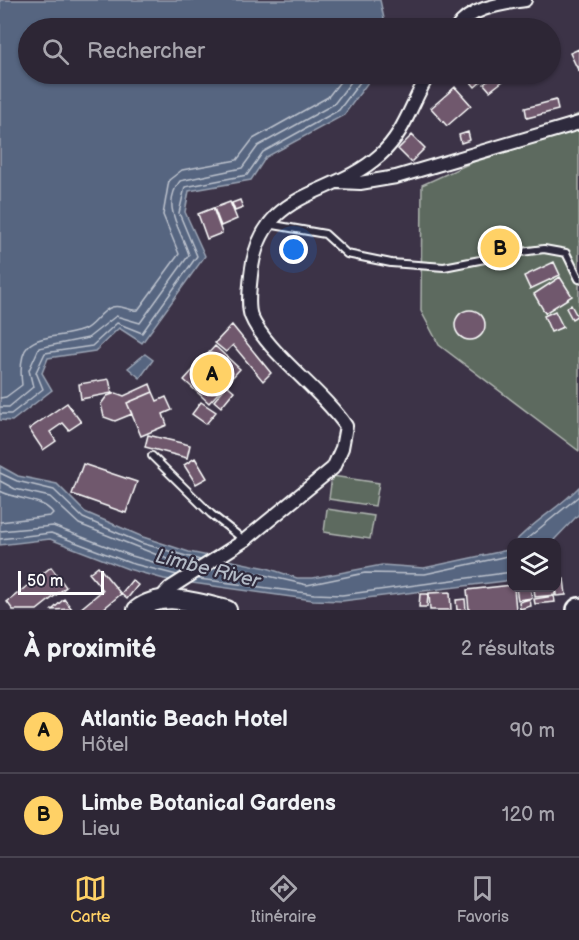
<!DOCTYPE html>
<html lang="fr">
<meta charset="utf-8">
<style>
body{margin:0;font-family:"Balsamiq Sans",sans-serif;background:#393241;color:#f1f3f6}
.controls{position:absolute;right:18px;bottom:18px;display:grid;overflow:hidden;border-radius:12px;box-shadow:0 2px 4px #0004}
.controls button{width:54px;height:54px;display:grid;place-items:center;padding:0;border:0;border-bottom:2px solid #484350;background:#2d2635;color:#f1f3f6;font:30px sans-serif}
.scale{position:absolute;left:18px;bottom:15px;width:86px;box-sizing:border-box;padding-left:6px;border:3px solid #fff;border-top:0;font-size:16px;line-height:21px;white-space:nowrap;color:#fff;-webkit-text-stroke:4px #2f2a3d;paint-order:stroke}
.you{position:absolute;left:294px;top:250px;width:21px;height:21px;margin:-15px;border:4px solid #fff;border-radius:50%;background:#1a73e8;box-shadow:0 0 0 9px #1a73e833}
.badge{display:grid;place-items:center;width:39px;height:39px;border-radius:50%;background:#ffd166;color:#111;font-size:20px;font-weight:700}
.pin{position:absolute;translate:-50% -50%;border:3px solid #fff;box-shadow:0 2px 6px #0006}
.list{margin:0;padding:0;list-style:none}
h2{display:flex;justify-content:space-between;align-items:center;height:78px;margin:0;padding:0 24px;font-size:26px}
h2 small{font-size:20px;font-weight:400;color:#a7a5ad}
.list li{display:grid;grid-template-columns:39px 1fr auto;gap:18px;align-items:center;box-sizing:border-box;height:84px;padding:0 24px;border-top:2px solid #484350}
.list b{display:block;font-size:22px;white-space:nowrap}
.list p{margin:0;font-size:20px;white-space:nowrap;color:#a7a5ad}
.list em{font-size:20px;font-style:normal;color:#a7a5ad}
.icon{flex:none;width:33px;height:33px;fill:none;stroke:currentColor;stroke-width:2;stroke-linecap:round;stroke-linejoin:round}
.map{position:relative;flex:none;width:579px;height:610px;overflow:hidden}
.search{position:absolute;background:#2d2635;box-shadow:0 2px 4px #0004;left:18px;right:18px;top:18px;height:66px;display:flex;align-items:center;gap:15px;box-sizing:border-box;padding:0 21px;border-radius:33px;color:#a7a5ad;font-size:22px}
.sheet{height:246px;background:#2d2635}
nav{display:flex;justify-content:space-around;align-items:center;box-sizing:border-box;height:84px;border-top:2px solid #484350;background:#2d2635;font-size:16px;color:#a7a5ad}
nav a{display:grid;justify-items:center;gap:3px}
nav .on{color:#ffd166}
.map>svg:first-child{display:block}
.green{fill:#5d6a5f;stroke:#aeb4af;stroke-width:1.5}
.water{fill:#566580;stroke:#9aa3b3;stroke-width:1.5}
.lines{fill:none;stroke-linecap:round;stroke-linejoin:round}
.shore{stroke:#bbc1cc;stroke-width:1.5}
.building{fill:#70596d;stroke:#fff;stroke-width:1.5}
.service-casing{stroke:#fff;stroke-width:10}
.minor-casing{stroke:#fff;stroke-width:16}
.secondary-casing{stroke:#fff;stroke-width:22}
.trunk-casing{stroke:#fff;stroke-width:26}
.service{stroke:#2f2a3d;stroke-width:6}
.minor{stroke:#2f2a3d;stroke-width:12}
.secondary{stroke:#2f2a3d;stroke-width:18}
.trunk{stroke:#2f2a3d;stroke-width:21}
.labels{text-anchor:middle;stroke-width:4.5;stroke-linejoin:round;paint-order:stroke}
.water-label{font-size:20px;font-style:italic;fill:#b3bac6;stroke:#2f2a3d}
</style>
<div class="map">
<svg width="579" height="610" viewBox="0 0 579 610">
<rect width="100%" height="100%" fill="#3c3347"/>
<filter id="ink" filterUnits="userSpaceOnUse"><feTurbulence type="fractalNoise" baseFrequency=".0167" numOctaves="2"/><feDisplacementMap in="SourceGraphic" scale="12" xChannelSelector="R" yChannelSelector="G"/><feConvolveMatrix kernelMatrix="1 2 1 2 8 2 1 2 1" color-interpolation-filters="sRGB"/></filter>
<g filter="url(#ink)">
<path class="green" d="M579,114v337l-140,-106 -18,-34 1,-126z
M332,476l47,7 -4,23 -46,-7z
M327,509l47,7 -4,23 -46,-7z"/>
<path class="water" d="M0,0h380l6,28h-358v46h346l-30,41 -78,42 -15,23 -62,11 -4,21 20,44 -63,87 -23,-15 -24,23 -47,7 -6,15 10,17 -40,31 -12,-1z
M145,354l8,6 -13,18 -12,-10z
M0,466l18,10 39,8 28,28 58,25 46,15 78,16 30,10h16l69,-13 42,3 84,-18 3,-4v31l-6,4 -163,20 -29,-1 -149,-21 -36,-10 -78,-30 -50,6z
M579,487v27l-27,28h-37c19,-21 44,-34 64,-55z"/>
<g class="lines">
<path class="shore" d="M0,398l6,-1 16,-12c-7,-58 25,-42 61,-55 11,-4 17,-19 29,-23 10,-3 18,5 26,3l41,-56 -16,-39 6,-35 13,-10 55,-10 16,-21 75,-42 18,-23
M0,407h9l24,-20 -4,-17 10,-22 49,-10 28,-22 24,7 49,-68c-7,-24 -29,-49 -9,-74l62,-13 16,-22 76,-42 23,-30
M0,414h11l32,-25 -7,-17 9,-19 47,-7 25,-23 25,10 55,-77 -18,-43 6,-26 62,-12 16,-23 76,-42 27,-36
M0,473l17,8 37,9 29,28 58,25 59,17
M0,481l15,8 35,8 29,27 91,36 2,4 -5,2 -35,-10 -79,-30 -53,5
M0,491c16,9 42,7 53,22l-3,3 -50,6
M0,539l51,-6 79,30 47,12
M523,542l56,-46
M221,565l86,20 58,-12 60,1 87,-19
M199,579l115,15 28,1 170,-23"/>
</g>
<path class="building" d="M579,49v23l-9,-19z
M464,74h26l-15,13z
M496,74l7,7 -13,10 -6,-7z
M455,87l16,18 -24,21 -16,-18z
M556,100l2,10 -31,8 -2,-10z
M468,132l2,8 -9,3 -2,-8z
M412,135l13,13 -14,14 -13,-13z
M240,200l3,8 -8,3 -3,-8z
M230,202l7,17 -16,7 -7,-18z
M213,208l9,25 -15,6 -9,-25z
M554,262l6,13 -30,14 -6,-13z
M560,277l12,19 -27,17 -11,-19z
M571,305l6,11 -5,3 -6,-11z
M455 325a15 15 0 1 1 30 0a15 15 0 1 1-30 0Z
M555,311l8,16 -12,5 -7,-16z
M232,325l39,48 -8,8 -30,-36 -7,7 -11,-9z
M215,346l25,23 -31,34 -25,-23z
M109,379l3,14 -31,6 -2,-15z
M150,384l3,8 -26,11 5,11 -17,7 -11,-4 -3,-13 6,-8 9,-3 8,3z
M227,385l7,6 -13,16 -7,-6z
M153,392l4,9 9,-4 6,13 -9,4 4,11 -26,11 -14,-33z
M201,402l15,10 -10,12 -14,-10z
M67,403l14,19 -12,8 -6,-7 -13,9 6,9 -13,9 -14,-21z
M148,435l42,10 -3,13 -42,-11z
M195,458l12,20 -11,6 -12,-19z
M83,464l54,18 -11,31 -54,-19z
M98,566l23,28 -19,16h-23l24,-20 -14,-17z
M51,567l15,20 -29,23h-24l-6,-8z
M564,579l2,16 -10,1v-16z
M132,580l6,5 -11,14 -6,-5z
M512,585l2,3 2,22h-47l-2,-20z
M516,588h14l2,10 -14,2z
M534,588h20l1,7 -20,2z
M450,592l1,18h-21l-1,-17z
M420,594h8l-1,13h-8z
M554,596l1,6 -20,2 -1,-5z
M64,599l8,10 -20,1z
M465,599l1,11h-9l-1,-10z
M530,599l1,7 -11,3 -1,-7z"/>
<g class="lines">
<defs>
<path id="service" d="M268,224l57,10 22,20 44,9 53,4 77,-15 23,-3 22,4 13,26
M152,456l59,58 33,26"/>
<path id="minor" d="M457,28c14,-21 45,-24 68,-28
M338,182l22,1 36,-6 183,-54
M159,600l11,-12 75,-48 88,-72 9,-20 4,-22c-24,-36 -81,-75 -95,-110 -4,-11 -1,-30 0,-41 9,-88 79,-75 129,-120 25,-22 32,-54 49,-81"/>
<path id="secondary" d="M137,610c26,-20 60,-7 90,0"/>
<path id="trunk" d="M578,610l1,-1"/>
</defs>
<use href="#service" class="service-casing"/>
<use href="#minor" class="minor-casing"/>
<use href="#secondary" class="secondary-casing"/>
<use href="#trunk" class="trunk-casing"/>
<use href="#service" class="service"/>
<use href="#minor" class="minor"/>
<use href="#secondary" class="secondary"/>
<use href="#trunk" class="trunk"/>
</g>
</g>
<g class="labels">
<g class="water-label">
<text transform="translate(208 568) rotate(14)" y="7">Limbe River</text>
</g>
</g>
</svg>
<div class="controls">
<button><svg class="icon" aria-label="layers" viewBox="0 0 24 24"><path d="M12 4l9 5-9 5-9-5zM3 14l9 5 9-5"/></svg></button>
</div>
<div class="scale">50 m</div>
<div class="you"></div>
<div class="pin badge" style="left:212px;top:374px">A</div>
<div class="pin badge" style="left:500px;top:248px">B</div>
<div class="search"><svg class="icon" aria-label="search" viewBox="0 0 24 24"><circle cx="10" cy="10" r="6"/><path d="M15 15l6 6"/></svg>Rechercher</div>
</div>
<section class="sheet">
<h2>À proximité<small>2 résultats</small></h2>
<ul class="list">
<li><span class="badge">A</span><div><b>Atlantic Beach Hotel</b><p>Hôtel</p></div><em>90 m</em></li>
<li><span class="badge">B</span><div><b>Limbe Botanical Gardens</b><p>Lieu</p></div><em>120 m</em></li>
</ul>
</section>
<nav>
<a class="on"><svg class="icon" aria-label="map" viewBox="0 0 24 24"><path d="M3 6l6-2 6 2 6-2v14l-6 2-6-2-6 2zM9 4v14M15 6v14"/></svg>Carte</a>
<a><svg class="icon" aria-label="directions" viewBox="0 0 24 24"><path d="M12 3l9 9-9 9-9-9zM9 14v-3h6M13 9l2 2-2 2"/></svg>Itinéraire</a>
<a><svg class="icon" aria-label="saved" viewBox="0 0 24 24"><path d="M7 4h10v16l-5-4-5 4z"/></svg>Favoris</a>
</nav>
